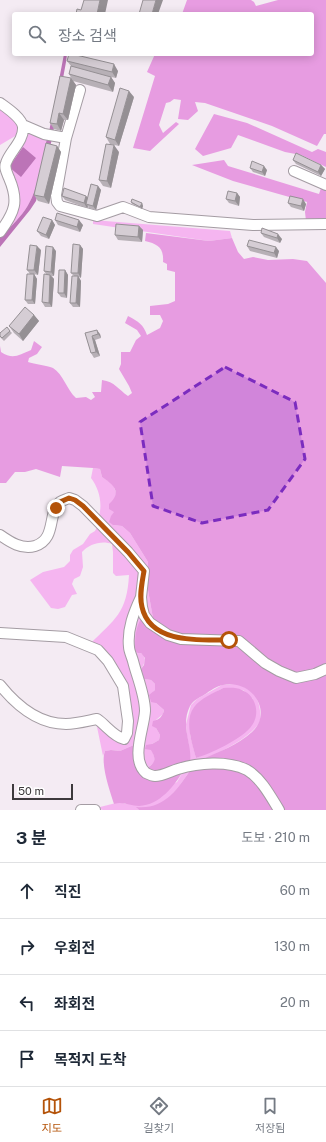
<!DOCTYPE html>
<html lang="ko">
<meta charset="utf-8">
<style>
body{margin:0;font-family:"Public Sans","Noto Sans KR",sans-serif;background:#f6f6f7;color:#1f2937}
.scale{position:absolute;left:12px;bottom:10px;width:61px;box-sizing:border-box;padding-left:4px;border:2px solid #3d393c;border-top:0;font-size:11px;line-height:14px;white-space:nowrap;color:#3d393c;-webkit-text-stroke:3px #fff;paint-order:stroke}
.stop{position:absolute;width:12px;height:12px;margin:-9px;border:3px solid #b45309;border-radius:50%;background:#fff}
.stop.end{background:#b45309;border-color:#fff;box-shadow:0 1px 4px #0008}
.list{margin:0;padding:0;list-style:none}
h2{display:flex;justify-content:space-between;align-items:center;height:52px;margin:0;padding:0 16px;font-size:17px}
h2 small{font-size:13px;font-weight:400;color:#747a83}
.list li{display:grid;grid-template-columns:26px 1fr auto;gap:12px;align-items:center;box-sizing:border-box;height:56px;padding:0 16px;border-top:1px solid #e0e1e3}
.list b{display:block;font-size:15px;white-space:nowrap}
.list em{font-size:13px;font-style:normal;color:#747a83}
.icon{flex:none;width:22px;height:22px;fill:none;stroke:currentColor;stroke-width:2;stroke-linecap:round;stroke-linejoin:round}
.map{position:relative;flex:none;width:326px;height:810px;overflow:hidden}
.search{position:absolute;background:#fff;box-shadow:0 2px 10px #0003;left:12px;right:12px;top:12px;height:44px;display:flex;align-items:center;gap:10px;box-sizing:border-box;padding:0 14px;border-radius:4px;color:#747a83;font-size:15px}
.sheet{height:276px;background:#fff}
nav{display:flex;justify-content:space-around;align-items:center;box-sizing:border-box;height:56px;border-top:1px solid #e0e1e3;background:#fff;font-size:11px;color:#747a83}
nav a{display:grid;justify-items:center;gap:2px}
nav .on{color:#b45309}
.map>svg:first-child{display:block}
.green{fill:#f5b5f0;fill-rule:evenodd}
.forest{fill:#e79ce1}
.water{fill:#bc74b7}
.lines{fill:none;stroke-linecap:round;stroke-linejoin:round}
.minor-casing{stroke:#a49ca3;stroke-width:12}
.minor{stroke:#fff;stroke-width:10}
.wall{fill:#b7b0b6}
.shaded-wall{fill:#959094}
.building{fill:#d5cdd4;stroke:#959094}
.route{stroke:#b45309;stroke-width:5}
.marked{fill:#7b2cbf;fill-opacity:0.2;stroke:#7b2cbf;stroke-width:3;stroke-dasharray:8 5;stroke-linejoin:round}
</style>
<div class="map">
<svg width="326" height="810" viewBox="0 0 326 810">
<rect width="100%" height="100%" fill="#f4ebf3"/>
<path class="green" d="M0,105l16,14 6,13 -22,13z
M28,133l19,5c-5,23 -8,52 -22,72 -7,10 -17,19 -25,28l15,-22 4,-24 -2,-7 -9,-20z
M93,220l137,11 2,7 -23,3 -116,-17z
M93,468l7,1 2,8 11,7 3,9 -1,6 -2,26 9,1 8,7 18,29v28l6,34 -8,-10 -1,-44 -47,-50c5,-15 2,-30 -7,-42z
M98,525l44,47 -14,55 14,82 -6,35 -16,7 -9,-1 -6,1 -2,5 -7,-34 29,20v-57l-35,-41c25,-25 37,-31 39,-69l-13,1 -3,-3v-21l-1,-8c-10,-4 -23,0 -30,8l1,15 -3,9 -6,3 -2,5 5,10 -5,1 -7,12 -7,2 -7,-1 -21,-28 13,-8 21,-5 6,-6v-6l3,-5 10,-6 7,-10 5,-3z
M141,610v43c6,5 4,10 0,16l3,10 7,1 4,4v6l-2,2 3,11 8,7 -1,4 -7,6v8l4,7 -1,5 -7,4c-1,9 4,11 2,19l-9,6 -3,-4 3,-45 -10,-55 -4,-37z
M235,684c12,3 21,9 24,21 1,5 2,11 1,15 -6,19 -53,38 -71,46v-20l-2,-10 -1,-12 5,-19 6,-6 25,-14zM223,688l20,2 10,9 -21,42 -36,17 -6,-23v-11l4,-17 6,-5z
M191,769c-9,13 -20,31 -35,38 -6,2 -13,1 -19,1l2,2h-36l-7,-2 24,-6 6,2 51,-22 7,-12z"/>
<path class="forest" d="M187,0h64l3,2 2,4 22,-6h48v134h-2l-7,12 -45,-20 -67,-23 -10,-1 3,9 -10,9 -10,-1 3,-19 -7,-1 -4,3 -4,1 -7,22 4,8 13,-11 3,2 -29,27 -17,-3 22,-72 -8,-4 8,-18h157v-40h-130z
M214,114l33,9 65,29 6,-3 8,3v15l-25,-12 -16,-3 -47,-17 -7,13 -28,8 -8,-7z
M224,160l4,6 91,28 3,-9 4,2v35l-20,-1 -1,-9 2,-10 -74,-21 -41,-16z
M146,233l63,8 23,-3 6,14 6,7 9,-2 15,3 25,-1 14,2 19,22v384l-29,9 -18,-6 -31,-25 -67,-8 -27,-13 -6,-34v-28l-18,-29 -8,-7 -9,-1 -4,-3 2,-6 3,-4 -5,-3v-5c13,-12 5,-19 -7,-27l-2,-8 -7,-1 -31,-2 -2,11 -24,-8 -11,3h-10l-9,11h-6v-137l1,6c12,8 18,3 30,-2l3,-9 8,6 -5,7 -8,4 -1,4c6,2 21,4 25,6 10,6 14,22 23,30l10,-1 5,3 4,-3 -3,-5h9l1,-12c13,2 16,9 26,16l4,-3 -3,-7 -10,-17 2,-5v-12h9l6,-12 5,-4 -4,-6 -12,-7 3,-7c11,6 15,8 19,19l13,-7 3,-7 -3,-6h-10v-9l18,-2 7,-3v-29l-8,-2v-6l-4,-2c1,-14 -5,-18 -18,-21z
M143,616l14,15 82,12 57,36 30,-8v139h-45l-33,-40 -47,-10c17,-8 37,-15 51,-28 22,-21 -1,-53 -29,-47 -6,1 -12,5 -16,8 -6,4 -14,7 -17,13 -11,22 5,42 -1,60l-35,9 -9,-6c10,-5 12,-9 6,-19l-6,-1 1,-4 6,-1 7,-4 1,-5 -4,-7 -4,-2 1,-5c6,-1 10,-5 11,-11l-8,-7 -5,-1 -2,-7 6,-5v-6l-4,-4 -7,-1 -3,-10 3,-4 1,-7 -4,-5h-3l-3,-2c0,-12 0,-25 8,-35z
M223,688c6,0 13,-1 19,2 15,6 19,26 8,38 -9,11 -40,26 -54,30 -4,-15 -12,-37 -2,-51 7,-9 20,-14 29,-19z
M136,744l9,31 39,-5c-10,16 -24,35 -45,36 -9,0 -16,-5 -25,-2 -4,-13 -14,-40 -9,-53l6,-1 9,1z
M234,768l22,13 20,29h-137l-3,-3c28,3 41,-17 55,-38z"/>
<path class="water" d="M64,54h3l-1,8 -13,71 -4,-1z
M47,138l5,1 -16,62 -6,9 -30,37v-9c8,-9 18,-18 25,-28 14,-20 17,-49 22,-72z
M23,147l13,11 -15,19 -12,-10z"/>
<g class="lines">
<defs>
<path id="minor" d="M80,90l-14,48 -10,57 1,7 3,4 37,10 26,-9 26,10 104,8 73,-1
M0,103c7,5 22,15 23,24 1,14 -13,24 -17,36 -2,5 1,10 3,15 10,23 6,34 -9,54
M23,125l21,9 22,4
M294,171l32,14
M0,535c10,7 22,15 35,11 22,-7 12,-33 25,-44 3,-2 7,-3 9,-4l6,2 8,6 45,46 16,19 -3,26 1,10 2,8 6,8 18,12 13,4 58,2 26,22 14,8 17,7 19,-4 11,-5
M141,597c-7,15 -14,32 -12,50 0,4 3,10 4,14 4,16 12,34 12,50 -1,18 -15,48 1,62 2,1 7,3 9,3 7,0 16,-5 23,-7 20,-6 49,-9 69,1 14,8 24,27 32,40
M0,633l66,4 32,13 10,11 15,25 5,35 -1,12 -3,6c-11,-3 -18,-14 -27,-20 -10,2 -21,5 -31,5 -27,0 -50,-19 -66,-39
M81,810h14"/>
</defs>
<use href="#minor" class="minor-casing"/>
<use href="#minor" class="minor"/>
</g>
<path class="wall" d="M67,61l51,10 -2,7 -5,-1 4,6 -2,9 -40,-11 -4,-7 2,-8z
M71,78l5,7 -8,35h-4l-3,11 -7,-2 -4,-6z
M134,97l-15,49 -9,-2 -4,-7z
M57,146l4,6 -12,52 -11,-3 -4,-6z
M119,152l-8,36 -8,-2 -4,-6z
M293,160l28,5 4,4 -4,7 -25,-12z
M250,168l17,2 -2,6 -12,-4z
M98,186l3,4 -5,20 -7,-2 -1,-2 -1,2 -22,-8 -3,-4h24l2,2z
M237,193l3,4 -1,9 -10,-3 -3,-4z
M131,202l11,1 1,3 -1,3 -10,-5z
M288,203l18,1 -2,7 -13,-4z
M52,220l3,5 -6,14 -8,-3 -4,-5z
M55,220l28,5 -3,7 -22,-7z
M139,226l4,4 -1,12 -24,-2 -3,-5z
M261,233l21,6 -2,4 -16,-6z
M80,245l3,4 -2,29 -2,-1 2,4 -1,26h-7l-3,-4 4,-27 -3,-3z
M247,246l32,5 -2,7 -27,-7z
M41,250l-3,25 -4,-1 3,5 -2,25h-7l-3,-4 5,-26 -3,-4z
M56,251l-2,25h-2l2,3 -2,28h-7l-3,-5 4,-28 -2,-3z
M65,270l3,5 -1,23 -6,-1 -3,-4z
M34,315l5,6 -16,20 -9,-8 -5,-7z
M10,331l2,2 -8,8 -4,-4v-4z
M85,333l15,1 1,4 -6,2 5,16 -6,2 -3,-5z"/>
<path class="shaded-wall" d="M100,0h8l-3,14h-8z
M156,0h7l-5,14h-6z
M114,64l4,7 -2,7 -4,-6z
M111,77l4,6 -2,9 -5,-7z
M71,78l5,7 -8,35 -5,-6z
M129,91l5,6 -15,49 -4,-6z
M59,113l5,7 -3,11 -4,-7z
M114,145l5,7 -8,36 -4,-7z
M57,146l4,6 -12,52 -5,-7z
M321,165l4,4 -4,7 -3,-4z
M264,166l3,4 -2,6 -3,-4z
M98,186l3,4 -5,20 -3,-4z
M237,193l3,4 -1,9 -4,-5z
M86,196l4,4 -4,4 2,2 -1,2 -3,-5z
M303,199l3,5 -2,7 -3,-5z
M142,203l1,3 -1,3 -2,-2z
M52,220l3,5 -6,14 -3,-4z
M79,220l4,5 -3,7 -3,-5z
M139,226l4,4 -1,12 -4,-5z
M278,234l4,5 -2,4 -3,-5z
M80,245l3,4 -2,29 -3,-5z
M37,246l4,4 -3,25 -4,-5z
M53,247l3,4 -2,25 -3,-4z
M276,247l3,4 -2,7 -3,-5z
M65,270l3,5 -1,23 -3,-5z
M34,274l3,5 -2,25 -3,-4z
M50,275l4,4 -2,28 -3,-4z
M78,276l3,5 -1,26 -4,-4z
M34,315l5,6 -16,20 -4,-7z
M97,330l3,4 1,4 -3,-4z
M92,336l3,4 5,16 -4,-4z"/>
<path class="building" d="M84,0h16l-3,14h-21l1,-5 4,1z
M143,0h13l-4,14h-13z
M69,54h3l42,10 -2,8 -45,-11z
M71,66l40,11 -3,8 -39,-11z
M60,76l11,2 -8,36 -4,-1 -2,11 -7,-1z
M120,88l9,3 -14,49 -9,-3z
M46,143l11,3 -13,51 -10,-2z
M106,144l8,1 -7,36 -8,-1z
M296,153l25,12 -3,7 -25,-12z
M252,161l12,5 -2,6 -12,-4z
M91,184l7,2 -5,20 -7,-2z
M64,188l22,8 -2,7 -22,-7z
M228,191l9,2 -2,8 -9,-2z
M290,196l13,3 -2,7 -13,-3z
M132,199l10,4 -2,4 -9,-5z
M57,213l22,7 -2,7 -22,-7z
M43,217l9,3 -6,15 -9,-4z
M116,224l23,2 -1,11 -23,-2z
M262,228l16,6 -1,4 -16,-5z
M249,240l27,7 -2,6 -27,-7z
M73,244l7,1 -2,28h-7z
M30,245l7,1 -3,24h-7z
M46,246l7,1 -2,25 -7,-1z
M59,270h6l-1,23h-6z
M27,274h7l-2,26h-7z
M44,274l6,1 -1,28 -7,-1z
M72,276h6l-2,27h-6z
M25,307l9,8 -15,19 -10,-8z
M7,327l3,4 -8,7 -2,-2v-3z
M97,330l1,4 -6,2 4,16 -5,1 -6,-20z"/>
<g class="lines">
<path class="route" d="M56,508l4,-6 9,-4 6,2 8,6 45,46 16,19c-2,12 -5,25 -2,36 8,37 58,33 87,33"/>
</g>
<path class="marked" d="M225,367l70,35 10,57 -37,51 -66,13 -49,-17 -13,-84z"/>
</svg>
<div class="scale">50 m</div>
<div class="stop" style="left:229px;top:640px"></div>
<div class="stop end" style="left:56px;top:508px"></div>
<div class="search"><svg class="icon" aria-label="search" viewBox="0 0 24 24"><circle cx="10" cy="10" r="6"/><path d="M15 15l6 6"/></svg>장소 검색</div>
</div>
<section class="sheet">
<h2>3 분<small>도보 · 210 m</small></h2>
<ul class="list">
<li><svg class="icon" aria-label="ahead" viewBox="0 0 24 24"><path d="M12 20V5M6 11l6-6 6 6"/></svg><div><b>직진</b></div><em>60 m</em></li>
<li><svg class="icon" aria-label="right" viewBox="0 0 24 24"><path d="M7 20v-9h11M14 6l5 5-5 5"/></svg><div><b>우회전</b></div><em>130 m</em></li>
<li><svg class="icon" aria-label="left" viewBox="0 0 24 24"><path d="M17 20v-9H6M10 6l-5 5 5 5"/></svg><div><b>좌회전</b></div><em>20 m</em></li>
<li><svg class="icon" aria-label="arrive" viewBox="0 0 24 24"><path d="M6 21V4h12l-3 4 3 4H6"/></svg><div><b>목적지 도착</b></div></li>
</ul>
</section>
<nav>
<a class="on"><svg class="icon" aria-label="map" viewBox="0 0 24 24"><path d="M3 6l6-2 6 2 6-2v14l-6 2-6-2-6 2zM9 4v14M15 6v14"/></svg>지도</a>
<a><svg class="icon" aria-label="directions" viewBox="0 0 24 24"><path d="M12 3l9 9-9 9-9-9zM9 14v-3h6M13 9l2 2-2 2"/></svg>길찾기</a>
<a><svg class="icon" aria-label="saved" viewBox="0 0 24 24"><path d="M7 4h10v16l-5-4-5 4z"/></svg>저장됨</a>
</nav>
